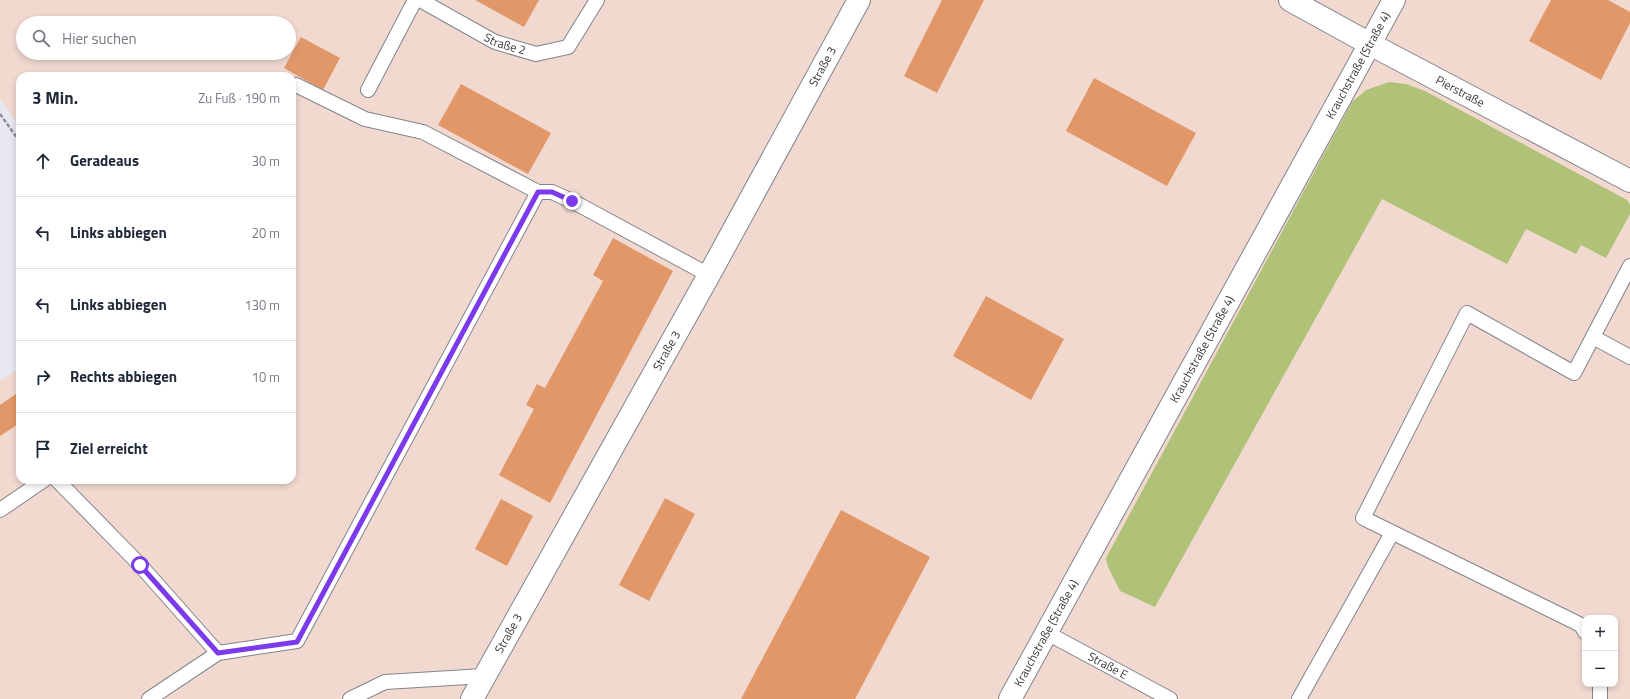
<!DOCTYPE html>
<html lang="de">
<meta charset="utf-8">
<style>
body{margin:0;font-family:"Titillium Web",sans-serif;background:#f6f6f7;color:#1f2937}
.controls{position:absolute;right:12px;bottom:12px;display:grid;overflow:hidden;border-radius:8px;box-shadow:0 2px 6px #0003}
.controls button{width:36px;height:36px;display:grid;place-items:center;padding:0;border:0;border-bottom:1px solid #e0e1e3;background:#fff;color:#1f2937;font:20px sans-serif}
.stop{position:absolute;width:12px;height:12px;margin:-9px;border:3px solid #7c3aed;border-radius:50%;background:#fff}
.stop.end{background:#7c3aed;border-color:#fff;box-shadow:0 1px 4px #0008}
.list{margin:0;padding:0;list-style:none}
h2{display:flex;justify-content:space-between;align-items:center;height:52px;margin:0;padding:0 16px;font-size:17px}
h2 small{font-size:13px;font-weight:400;color:#747a83}
.list li{display:grid;grid-template-columns:26px 1fr auto;gap:12px;align-items:center;box-sizing:border-box;height:72px;padding:0 16px;border-top:1px solid #e0e1e3}
.list b{display:block;font-size:15px;white-space:nowrap}
.list em{font-size:13px;font-style:normal;color:#747a83}
.icon{flex:none;width:22px;height:22px;fill:none;stroke:currentColor;stroke-width:2;stroke-linecap:round;stroke-linejoin:round}
.map{position:relative;flex:none;width:1630px;height:699px;overflow:hidden}
.search{position:absolute;background:#fff;box-shadow:0 2px 6px #0003;left:16px;top:16px;width:280px;height:44px;display:flex;align-items:center;gap:10px;box-sizing:border-box;padding:0 14px;border-radius:22px;color:#747a83;font-size:15px}
.panel{position:absolute;background:#fff;box-shadow:0 2px 6px #0003;left:16px;top:72px;width:280px;height:412px;border-radius:12px}
.map>svg:first-child{display:block}
.industrial{fill:#f1d9d0;fill-rule:evenodd}
.green{fill:#b0c278}
.building{fill:#e29768}
.lines{fill:none;stroke-linecap:round;stroke-linejoin:round}
.lane-casing{stroke:#83848c;stroke-width:16}
.street-casing{stroke:#83848c;stroke-width:24}
.path{stroke:#8c8d93;stroke-width:2.5;stroke-dasharray:4 2;stroke-linecap:butt}
.lane{stroke:#fff;stroke-width:14}
.street{stroke:#fff;stroke-width:22}
.route{stroke:#7c3aed;stroke-width:5}
.labels{text-anchor:middle;stroke-width:3.5;stroke-linejoin:round;paint-order:stroke}
.street-label{font-size:12px;fill:#38383c;stroke:#e7e8f1}
</style>
<div class="map">
<svg width="1630" height="699" viewBox="0 0 1630 699">
<rect width="100%" height="100%" fill="#e7e8f1"/>
<path class="industrial" d="M0,0h1630v699h-1630v-318l20,-13v112h272v-404h-272v52l-20,-30zM23,23h266v30h-266zM1585,618h30v66h-30z"/>
<path class="green" d="M1389,82l17,2 19,7 202,109 3,5v9l-24,44 -25,-13 -5,9 -50,-25 -19,35 -125,-65 -227,408 -35,-16 -12,-24 -2,-9 246,-456 14,-12z"/>
<path class="building" d="M475,0h64l-15,27z
M942,0h42l-47,93 -33,-17z
M1551,0h57l22,12v11l-29,57 -72,-39z
M301,37l39,21 -17,32 -39,-22z
M1094,78l102,55 -29,53 -101,-55z
M461,84l90,49 -23,41 -90,-49z
M613,238l60,33 -123,232 -51,-28 35,-66 -8,-4 11,-21 8,4 58,-107 -10,-6z
M986,296l78,43 -33,61 -78,-44z
M19,392l1,31 -20,13v-31z
M665,498l30,16 -46,87 -30,-16z
M501,499l32,17 -26,50 -32,-17z
M841,510l89,47 -75,142h-114z"/>
<g class="lines">
<defs>
<g id="lane">
<path id="s1" d="M420,0l75,42 41,12 32,-7 29,-47"/>
<path d="M292,85h4l69,34 58,13 115,60"/>
<path d="M368,90l47,-90"/>
<path d="M1593,337l37,20"/>
<path d="M57,480l83,85 78,88 -69,46"/>
<path d="M0,510l44,-30"/>
<path d="M1585,632l-4,-7 -218,-107 104,-205 107,60 56,-107"/>
<path id="s2" d="M1047,633l123,66"/>
<path d="M218,653l79,-12 241,-449h14l20,9 137,74"/>
<path d="M1600,684v15"/>
<path d="M350,699l35,-17 99,-6"/>
<path d="M1299,699l93,-166"/>
</g>
<g id="street">
<path id="s3" d="M1290,0l80,44 260,137"/>
<path id="s4" d="M472,699l237,-424 150,-275"/>
<path id="s5" d="M1010,699l384,-699"/>
</g>
</defs>
<use href="#lane" class="lane-casing"/>
<use href="#street" class="street-casing"/>
<path class="path" d="M0,114l20,28"/>
<use href="#lane" class="lane"/>
<use href="#street" class="street"/>
</g>
<g class="lines">
<path class="route" d="M140,565l78,88 79,-11 241,-450h14l20,9"/>
</g>
<g class="labels">
<g class="street-label">
<text dy="4" stroke="none"><textPath href="#s1" startOffset="96">Straße 2</textPath></text>
<text dy="4" stroke="none"><textPath href="#s4" startOffset="723">Straße 3</textPath></text>
<text dy="4" stroke="none"><textPath href="#s5" startOffset="723">Krauchstraße (Straße 4)</textPath></text>
<text dy="4" stroke="none"><textPath href="#s3" startOffset="193">Pierstraße</textPath></text>
<text dy="4" stroke="none"><textPath href="#s4" startOffset="399">Straße 3</textPath></text>
<text dy="4" stroke="none"><textPath href="#s5" startOffset="399">Krauchstraße (Straße 4)</textPath></text>
<text dy="4" stroke="none"><textPath href="#s4" startOffset="75">Straße 3</textPath></text>
<text dy="4" stroke="none"><textPath href="#s5" startOffset="75">Krauchstraße (Straße 4)</textPath></text>
<text dy="4" stroke="none"><textPath href="#s2" startOffset="69">Straße E</textPath></text>
</g>
</g>
</svg>
<div class="controls">
<button>+</button>
<button>−</button>
</div>
<div class="stop" style="left:140px;top:565px"></div>
<div class="stop end" style="left:572px;top:201px"></div>
<div class="search"><svg class="icon" aria-label="search" viewBox="0 0 24 24"><circle cx="10" cy="10" r="6"/><path d="M15 15l6 6"/></svg>Hier suchen</div>
<section class="panel">
<h2>3 Min.<small>Zu Fuß · 190 m</small></h2>
<ul class="list">
<li><svg class="icon" aria-label="ahead" viewBox="0 0 24 24"><path d="M12 20V5M6 11l6-6 6 6"/></svg><div><b>Geradeaus</b></div><em>30 m</em></li>
<li><svg class="icon" aria-label="left" viewBox="0 0 24 24"><path d="M17 20v-9H6M10 6l-5 5 5 5"/></svg><div><b>Links abbiegen</b></div><em>20 m</em></li>
<li><svg class="icon" aria-label="left" viewBox="0 0 24 24"><path d="M17 20v-9H6M10 6l-5 5 5 5"/></svg><div><b>Links abbiegen</b></div><em>130 m</em></li>
<li><svg class="icon" aria-label="right" viewBox="0 0 24 24"><path d="M7 20v-9h11M14 6l5 5-5 5"/></svg><div><b>Rechts abbiegen</b></div><em>10 m</em></li>
<li><svg class="icon" aria-label="arrive" viewBox="0 0 24 24"><path d="M6 21V4h12l-3 4 3 4H6"/></svg><div><b>Ziel erreicht</b></div></li>
</ul>
</section>
</div>
